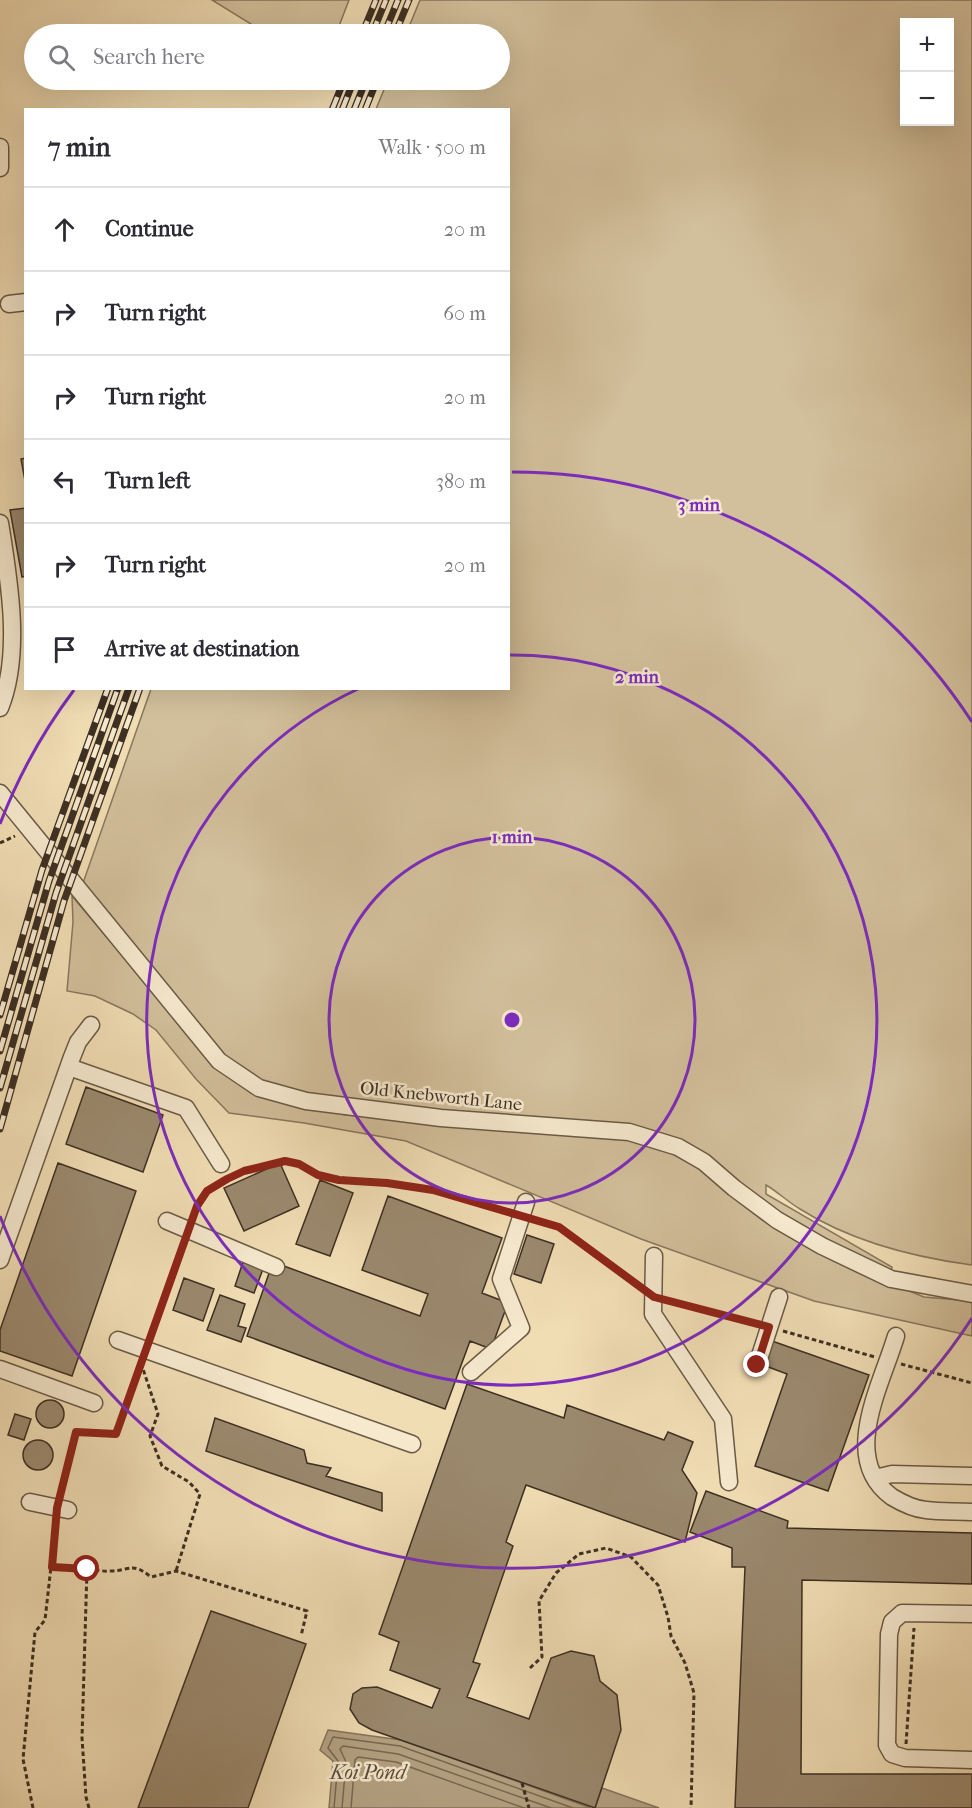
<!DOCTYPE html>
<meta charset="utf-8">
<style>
body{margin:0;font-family:"IM FELL French Canon",serif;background:#f7f7f7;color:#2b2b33}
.controls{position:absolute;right:18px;top:18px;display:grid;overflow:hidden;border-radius:0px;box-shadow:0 6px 24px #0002}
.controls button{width:54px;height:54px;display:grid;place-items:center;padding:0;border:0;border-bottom:2px solid #e1e1e2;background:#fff;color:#2b2b33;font:30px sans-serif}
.stop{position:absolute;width:18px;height:18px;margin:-14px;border:4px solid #8f2418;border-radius:50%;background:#fff}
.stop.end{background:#8f2418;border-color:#fff;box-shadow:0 2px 6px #0008}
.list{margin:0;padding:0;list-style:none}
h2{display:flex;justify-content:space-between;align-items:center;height:78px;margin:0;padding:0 24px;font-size:26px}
h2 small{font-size:20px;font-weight:400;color:#7c7c81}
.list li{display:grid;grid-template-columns:39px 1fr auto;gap:18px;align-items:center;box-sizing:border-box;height:84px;padding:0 24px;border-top:2px solid #e1e1e2}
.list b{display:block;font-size:22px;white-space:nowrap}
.list em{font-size:20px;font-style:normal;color:#7c7c81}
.icon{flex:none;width:33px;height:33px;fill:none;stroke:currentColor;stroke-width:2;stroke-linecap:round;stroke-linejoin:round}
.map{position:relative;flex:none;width:972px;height:1808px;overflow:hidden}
.search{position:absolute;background:#fff;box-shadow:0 6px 24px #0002;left:24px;top:24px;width:486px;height:66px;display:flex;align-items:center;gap:15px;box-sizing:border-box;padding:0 21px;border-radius:33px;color:#7c7c81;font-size:22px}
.panel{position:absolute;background:#fff;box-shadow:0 6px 24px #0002;left:24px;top:108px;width:486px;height:582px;border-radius:0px}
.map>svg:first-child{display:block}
.green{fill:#d2bf9b;stroke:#88775f;stroke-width:1.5;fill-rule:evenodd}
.water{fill:#b4a283;stroke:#84745d;stroke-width:1.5}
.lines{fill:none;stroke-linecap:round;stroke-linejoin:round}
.shore{stroke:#786853;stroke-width:1.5}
.building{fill:#9b896e;stroke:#3d2f23;stroke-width:1.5}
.minor-casing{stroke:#6a5a47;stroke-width:19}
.path{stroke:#3d2f23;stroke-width:3;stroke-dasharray:4.5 3;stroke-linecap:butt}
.minor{stroke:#f6e9ce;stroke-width:16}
.rail-casing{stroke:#3d2f23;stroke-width:7}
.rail{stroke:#f6e9ce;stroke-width:4.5;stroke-dasharray:14;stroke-linecap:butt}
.route{stroke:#8f2418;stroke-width:8}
.ring{fill:none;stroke:#7b2cbf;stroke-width:3}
.labels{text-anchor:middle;stroke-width:5;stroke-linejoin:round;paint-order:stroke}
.street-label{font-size:18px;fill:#3d2f23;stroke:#f6e9ce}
.water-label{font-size:20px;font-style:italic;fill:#5b4c3b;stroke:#f6e9ce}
.centre{fill:#7b2cbf;stroke:#f6e9ce;stroke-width:3}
.ring-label{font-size:18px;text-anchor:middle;font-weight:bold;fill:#7b2cbf;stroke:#f6e9ce;stroke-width:5;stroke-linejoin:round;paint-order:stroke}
</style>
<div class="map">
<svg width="972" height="1808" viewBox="0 0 972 1808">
<rect width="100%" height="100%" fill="#f1ddb4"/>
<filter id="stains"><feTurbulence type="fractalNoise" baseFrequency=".00333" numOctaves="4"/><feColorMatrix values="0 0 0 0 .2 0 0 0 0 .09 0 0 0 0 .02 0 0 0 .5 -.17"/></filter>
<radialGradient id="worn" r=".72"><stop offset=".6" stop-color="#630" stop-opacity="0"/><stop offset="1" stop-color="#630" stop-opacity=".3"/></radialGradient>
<path class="green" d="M212,0h137l-13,34h-69z
M420,0h552v1265c-60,-8 -120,-23 -172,-56 -12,-7 -22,-17 -34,-24v9l126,73 -1,4c-31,-16 -64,-30 -94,-48 -40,-24 -73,-57 -113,-81l-382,-48 -42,-13 -36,-25 -141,-173 68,-194 357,-1v-578l-132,-1 12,-29h112v-46h-94zM904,22h46v100h-46z
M72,896l145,172 34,25 95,22 281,24 40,12 30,16 146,97 81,33 48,4v35l-158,-35 -173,-62 -235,-98 -102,-18 -75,-10 -33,-34 -40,-49 -23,-16 -38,-18 -28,-5 6,-69z"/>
<path class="water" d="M328,1730l73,10 190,68h-262l4,-47 -13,-11z
M602,1788l57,20h-64z"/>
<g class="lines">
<path class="shore" d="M334,1808l4,-47 -10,-13 5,-11 67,9 173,62
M342,1808l4,-46 -6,-13 3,-3 55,8 153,54
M351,1808l4,-48 3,-3 38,5 128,46"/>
</g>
<path class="building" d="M26,458v28l-5,-27z
M26,508v68l-4,1 -12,-67z
M86,1087l77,28 -20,57 -77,-28z
M58,1163l78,28 -64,185 -72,-25v-21z
M280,1163l19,43 -55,25 -20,-43z
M320,1180l33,13 -23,63 -34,-12z
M388,1196l114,42 -20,55 26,10 -17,46 -21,-8 -25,68 -198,-73 26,-74 147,54 8,-22 -66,-24z
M527,1235l27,9 -13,39 -27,-9z
M243,1262l20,7 -9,24 -19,-7z
M184,1278l30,11 -11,32 -30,-11z
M220,1295l25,9 -7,22 8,2 -5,14 -34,-12z
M772,1341l97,34 -41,116 -73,-25 32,-92 -24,-9z
M467,1384l97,34 3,-13 97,35 4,-8 25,10 -11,28 15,23 -12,49 -159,-57 -20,57 7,4 -40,116 7,2 -13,33 62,22 22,-61 20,-7 23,5 6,25 17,14 4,35 -26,78 -223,-78 -13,-7 -9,-14 3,-15 9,-6 15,-1 55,21 8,-19 -50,-19 9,-28 -20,-8z
M36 1414a14 14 0 1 1 28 0a14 14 0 1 1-28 0Z
M15,1414l16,5 -7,21 -16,-5z
M215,1418l89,32 3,13 24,5 -5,8 56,17v18l-176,-60z
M23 1455a15 15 0 1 1 30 0a15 15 0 1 1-30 0Z
M706,1491l82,30 -1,7 185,5v51l-170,-4 -1,194h171v34h-237l10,-241h-13v-19l-42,-16z
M211,1611l95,33 -58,164h-110z"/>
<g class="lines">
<defs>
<path id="minor" d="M0,147v21
M9,304l17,-2
M0,523c9,56 22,131 0,185
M0,793l219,268 40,27 47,13 135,17 188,14 49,15 26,15 30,26 43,32 45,26 69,33 81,15
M69,1067l117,41 35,56
M167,1221l109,46
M654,1256l-1,58 70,105 6,63
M0,1260l72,-203 6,-15 13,-17
M896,1336c-14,48 -57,123 -4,161 10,6 22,12 34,13 15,2 31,1 46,2
M118,1340l294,104
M757,1365l22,-68
M0,1369l94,34
M471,1372l50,-44 -20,-49 25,-77
M875,1478l17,-4 80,2
M30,1502l38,8
M972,1614l-70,-1 -10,9 -3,12 -2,111 5,9 13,4 67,2"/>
</defs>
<use href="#minor" class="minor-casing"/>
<path class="path" d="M0,843l15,-7
M194,1216l13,-25 37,-20 41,-10 14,3 19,11 115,14 76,23
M535,1219l24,8 79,58
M667,1300l89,23
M783,1331l92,26
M150,1337l32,-93
M141,1363l17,51 -8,22 12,30 27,16 11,12 -24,77
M901,1364l71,19
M60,1495l16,-63 40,2 24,-68
M52,1567l34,2
M530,1668l12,-11 -3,-56 17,-28 23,-19 27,-6 25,9 27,28 10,32 3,19 14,27 9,30 -3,115
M906,1744l8,-116
M522,1783l7,25
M33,1808l-10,-49 12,-127 10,-12 11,-98
M89,1808l-3,-11 -4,-59 5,-169c7,0 16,3 24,2 21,-1 21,-9 40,6l25,-6 131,40 -6,25"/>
<use href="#minor" class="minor"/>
<defs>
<path id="rail" d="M362,34l14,-34
M372,34l14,-34
M384,34l14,-34
M395,34l14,-34
M332,110l12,-30
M342,110l12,-30
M354,110l12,-30
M365,110l12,-30
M0,1015l42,-145 66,-182
M0,1051l49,-170 69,-193
M0,1088l56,-195 73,-205
M0,1129l64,-228 76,-213"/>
</defs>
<use href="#rail" class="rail-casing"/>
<use href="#rail" class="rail"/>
</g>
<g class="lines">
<path class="route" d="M87,1569l-35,-2 5,-59 19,-76 40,2 81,-228 10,-15 20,-12 17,-8 41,-10 14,3 19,11 21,5 48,3 46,7 126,37 95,70 115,30 -12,38"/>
</g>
<g class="ring">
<circle cx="512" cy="1020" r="183"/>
<path d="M509 655A365 365 0 1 1 358 689"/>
<path d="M972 1318A548 548 0 0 1 0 1216M0 824A548 548 0 0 1 74 690M512 472A548 548 0 0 1 972 722"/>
</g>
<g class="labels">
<g class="street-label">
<text transform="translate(441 1096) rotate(6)" y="6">Old Knebworth Lane</text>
</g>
<g class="water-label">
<text x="368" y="1779">Koi Pond</text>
</g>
</g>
<circle cx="512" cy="1020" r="9" class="centre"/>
<g class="ring-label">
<text x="699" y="511">3 min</text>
<text x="637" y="683">2 min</text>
<text x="512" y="843">1 min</text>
</g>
<rect width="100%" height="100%" filter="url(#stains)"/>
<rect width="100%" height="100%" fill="url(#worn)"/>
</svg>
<div class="controls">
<button>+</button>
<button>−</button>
</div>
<div class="stop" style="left:87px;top:1569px"></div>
<div class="stop end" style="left:757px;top:1365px"></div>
<div class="search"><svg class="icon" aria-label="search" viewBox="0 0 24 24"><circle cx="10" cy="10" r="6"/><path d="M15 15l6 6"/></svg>Search here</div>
<section class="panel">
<h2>7 min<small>Walk · 500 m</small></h2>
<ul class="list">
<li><svg class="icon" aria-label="ahead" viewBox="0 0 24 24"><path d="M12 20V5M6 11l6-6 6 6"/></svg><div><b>Continue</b></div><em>20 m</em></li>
<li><svg class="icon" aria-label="right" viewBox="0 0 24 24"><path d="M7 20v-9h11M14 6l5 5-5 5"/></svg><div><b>Turn right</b></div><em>60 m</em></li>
<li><svg class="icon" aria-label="right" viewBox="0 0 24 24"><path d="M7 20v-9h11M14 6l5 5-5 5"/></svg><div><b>Turn right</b></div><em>20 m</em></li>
<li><svg class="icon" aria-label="left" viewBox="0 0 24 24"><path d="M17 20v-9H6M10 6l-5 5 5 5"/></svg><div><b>Turn left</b></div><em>380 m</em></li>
<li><svg class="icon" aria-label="right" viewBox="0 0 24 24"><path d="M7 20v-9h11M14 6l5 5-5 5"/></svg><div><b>Turn right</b></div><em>20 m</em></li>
<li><svg class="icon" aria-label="arrive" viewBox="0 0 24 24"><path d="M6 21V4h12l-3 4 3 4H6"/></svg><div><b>Arrive at destination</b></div></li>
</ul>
</section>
</div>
